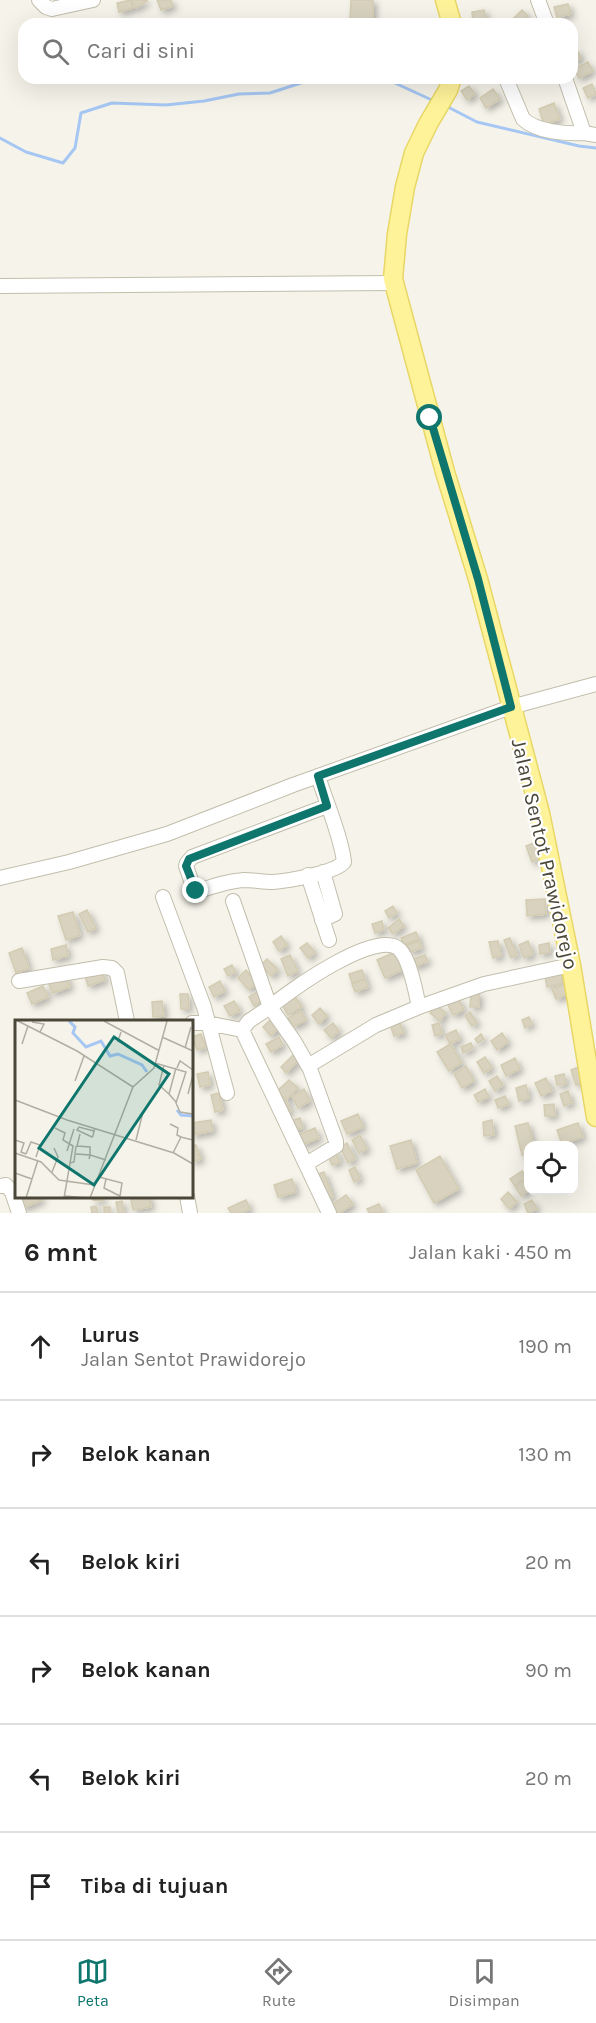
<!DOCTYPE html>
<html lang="id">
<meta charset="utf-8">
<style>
body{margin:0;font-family:Karla,sans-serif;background:#f6f6f6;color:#222}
.controls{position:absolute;right:18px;bottom:18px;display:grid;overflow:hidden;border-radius:12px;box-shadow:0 6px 24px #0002}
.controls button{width:54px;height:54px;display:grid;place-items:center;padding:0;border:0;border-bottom:2px solid #e0e0e0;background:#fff;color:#222;font:30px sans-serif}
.stop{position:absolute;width:18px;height:18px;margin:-14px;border:4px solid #0f766e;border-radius:50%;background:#fff}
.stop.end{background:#0f766e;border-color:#fff;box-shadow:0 2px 6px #0008}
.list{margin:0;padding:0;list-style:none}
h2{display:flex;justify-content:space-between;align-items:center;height:78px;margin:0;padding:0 24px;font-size:26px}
h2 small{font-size:20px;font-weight:400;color:#767676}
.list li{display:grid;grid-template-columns:39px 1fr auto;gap:18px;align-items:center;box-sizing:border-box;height:108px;padding:0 24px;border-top:2px solid #e0e0e0}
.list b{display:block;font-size:22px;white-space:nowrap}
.list p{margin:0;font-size:20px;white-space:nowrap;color:#767676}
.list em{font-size:20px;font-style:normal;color:#767676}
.icon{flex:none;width:33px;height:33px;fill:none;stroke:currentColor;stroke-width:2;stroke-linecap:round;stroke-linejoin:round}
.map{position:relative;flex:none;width:596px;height:1213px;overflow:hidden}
.search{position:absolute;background:#fff;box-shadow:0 6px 24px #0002;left:18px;right:18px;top:18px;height:66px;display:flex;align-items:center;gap:15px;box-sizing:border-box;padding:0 21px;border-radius:18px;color:#767676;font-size:22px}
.sheet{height:726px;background:#fff}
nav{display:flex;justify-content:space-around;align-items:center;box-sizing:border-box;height:84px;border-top:2px solid #e0e0e0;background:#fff;font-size:16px;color:#767676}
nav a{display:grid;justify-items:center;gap:3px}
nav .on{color:#0f766e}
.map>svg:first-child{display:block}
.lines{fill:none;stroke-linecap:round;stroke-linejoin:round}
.stream{stroke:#a6c7f3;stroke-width:3}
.building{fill:#d8d2bf;stroke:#d3ccb2;stroke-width:1.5;filter:url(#shadow)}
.minor-casing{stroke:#c2beac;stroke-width:16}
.major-casing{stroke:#e8d766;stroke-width:21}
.minor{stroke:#fff;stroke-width:14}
.major{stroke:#fff39a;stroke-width:18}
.route{stroke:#0f766e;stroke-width:8}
.labels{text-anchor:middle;stroke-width:4.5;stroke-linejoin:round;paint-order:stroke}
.street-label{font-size:21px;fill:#4a4638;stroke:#fff}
.inset-river{fill:none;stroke:#a6c7f3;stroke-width:3}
.inset-road{fill:none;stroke:#b1aea3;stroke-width:1.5}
.view{fill:#0f766e;fill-opacity:0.15;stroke:#0f766e;stroke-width:3}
.inset-edge{fill:none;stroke:#4a4638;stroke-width:3}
</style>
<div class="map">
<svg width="596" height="1213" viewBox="0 0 596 1213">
<defs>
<filter id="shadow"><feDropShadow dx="3.5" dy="3.5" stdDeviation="3" flood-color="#0004"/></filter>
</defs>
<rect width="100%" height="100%" fill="#f6f4ea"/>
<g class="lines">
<path class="stream" d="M384,78l50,23
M446,106l31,16 102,24 17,2
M0,138l26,14 37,11 12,-15 6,-35 31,-10 54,2 38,-4 35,-7 31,-1 46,-15"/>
</g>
<path class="building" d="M131,0l2,8 -14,4 -2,-9z
M131,0h16v1l-11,7z
M157,0h14l2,6 -12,4z
M351,0h22v21l-23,-1z
M568,4l3,10 -14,3 -3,-10z
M484,10l2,9 -13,3 -1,-10z
M522,10l6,6 -7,8h-5l-4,-4z
M577,50l4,8 -9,5v-10z
M588,62l5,9 -14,7 -5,-9z
M592,84l4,10 -8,4 -5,-10z
M469,86l6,8 -8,6 -6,-9z
M493,89l7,10 -14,9 -6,-10z
M554,103l6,16 -16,6 -5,-16z
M534,843l6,16 -8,3 -6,-16z
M545,899l1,15 -19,2 -1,-16z
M393,906l4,7 -8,5 -4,-7z
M87,910l9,18 -8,4 -9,-18z
M73,912l7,23 -14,5 -8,-24z
M399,919l5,7 -11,8 -5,-6z
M382,921l2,9 -9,3 -3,-9z
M416,932l3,7 -15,6 -3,-7z
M281,936l6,9 -8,6 -6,-9z
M510,938l7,17 -6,3 -7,-18z
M419,941l3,7 -12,4 -3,-7z
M498,941l3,15 -8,2 -4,-16z
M528,941l5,13 -9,4 -5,-13z
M307,943l8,9 -7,6 -8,-10z
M549,943l1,9 -10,2 -1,-9z
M66,945l2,11 -15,4 -2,-11z
M22,948l7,20 -13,5 -7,-20z
M395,952l8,18 -18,8 -8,-18z
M290,955l8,16 -10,5 -7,-17z
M425,955l3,6 -14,6 -4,-7z
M267,959l11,11 -7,6 -10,-11z
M232,965l4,7 -8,4 -4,-7z
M101,969l4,11 -17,6 -3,-11z
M246,970l11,13 -8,7 -11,-12z
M362,970l3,9 -13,4 -3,-9z
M561,973l2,10 -16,4 -2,-11z
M66,975l4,12 -18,6 -4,-12z
M365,979l3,8 -13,5 -3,-8z
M220,981l5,10 -11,6 -5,-10z
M564,984l4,10 -12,5 -4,-10z
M43,986l5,11 -16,7 -5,-11z
M258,991l6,8 -10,7 -5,-9z
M471,993h8v14h-9z
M180,994h8l1,15h-8z
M294,995l8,12 -14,8 -7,-12z
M458,998l6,12 -11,5 -6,-12z
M162,1001l2,15 -11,1 -1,-15z
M234,1001l6,10 -10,5 -6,-10z
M436,1005l10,8 -6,8 -10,-8z
M320,1008l7,8 -8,8 -7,-9z
M301,1011l5,9 -13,7 -5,-9z
M470,1012l7,11 -5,3 -7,-10z
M529,1017l3,7 -7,4 -3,-8z
M271,1019l8,9 -8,8 -8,-9z
M399,1021l5,12 -10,3 -4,-12z
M333,1023l6,8 -8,7 -7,-8z
M439,1023l3,11 -7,2 -3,-11z
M456,1030l4,9 -10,5 -5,-9z
M502,1033l6,9 -11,8 -6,-9z
M201,1034l5,13 -9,3 -5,-13z
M481,1034l3,5 -6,4 -3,-4z
M279,1037l4,8 -12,7 -5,-8z
M471,1043l2,5 -10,5 -2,-6z
M450,1044l12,19 -13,8 -12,-19z
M293,1055l5,6 -12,12 -5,-6z
M485,1057l7,11 -8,5 -7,-11z
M515,1058l5,11 -14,7 -5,-11z
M466,1066l8,15 -12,7 -8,-14z
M579,1067l5,15 -8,3 -5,-15z
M208,1072l2,13 -10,2 -3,-13z
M564,1074l2,10 -9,1 -2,-9z
M497,1076l6,9 -8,6 -6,-10z
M546,1078l6,13 -11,5 -6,-13z
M289,1080l9,8 -12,12 -9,-9z
M526,1085l3,13 -10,3 -3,-13z
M304,1089l6,12 -12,7 -6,-12z
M485,1089l4,8 -11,5 -4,-7z
M568,1091l4,12 -8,3 -4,-12z
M219,1093l4,17 -8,2 -4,-17z
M505,1096l4,8 -11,4 -3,-8z
M286,1100l5,11 -8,4 -5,-11z
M554,1104l1,12h-10l-1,-11z
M358,1114l5,13 -16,7 -6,-13z
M300,1118l3,10 -13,4 -3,-10z
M211,1120l2,11 -21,4v-12z
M492,1120l2,15 -10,1 -1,-14z
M528,1123l6,23h-6v7l-6,2 -7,-29z
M578,1123l5,14 -21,7 -5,-14z
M315,1128l4,10 -17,7 -4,-10z
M360,1135l7,14 -8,4 -7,-13z
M411,1140l6,23 -20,6 -7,-23z
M347,1143l8,16 -7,4 -8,-16z
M196,1145l5,14 -9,3v-16z
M335,1150l5,12 -8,3 -5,-12z
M440,1156l19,33 -25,14 -18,-33z
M355,1167l5,12 -6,3 -5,-12z
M522,1171l5,7 -12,8 -5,-7z
M324,1172l9,25 -8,3 -9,-25z
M527,1178l2,12 -8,6 -6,-10z
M292,1179l4,13 -18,5 -4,-12z
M508,1192l9,10 -8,7 -8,-10z
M346,1195l7,9 -13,9h-5l-5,-7z
M29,1196h12l1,4 -19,8 -3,-8z
M93,1196h10v5l-10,-1z
M130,1196h19l2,11 -18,3z
M246,1200l4,9 -8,4h-11l-3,-5z
M532,1200l5,9 -9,4 -4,-9z
M122,1201l2,12h-6l-2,-11z
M379,1204l4,8 -14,1 -2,-4z
M96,1206l2,7h-6l-1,-6z
M104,1207h6v6h-6z"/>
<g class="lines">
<defs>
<path id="minor" d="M39,0l7,7 6,2 41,-9
M538,0l9,24
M565,78l19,55 12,2
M507,81l16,38c14,13 42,15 61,14
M0,286l394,-3
M318,776c8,26 23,60 26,86 -9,11 -57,19 -71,20 -10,0 -19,-2 -29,-2 -16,1 -30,6 -45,11l-5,-2 -8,-23 1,-3 5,-6 135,-51
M308,875l21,65
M0,878l69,-16 98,-28 126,-49 218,-78 85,-23
M163,897l41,110 23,86
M233,901l37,106c18,-15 109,-81 130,-57 10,10 16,43 19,57l65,-23 87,-19
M322,920l13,-6 -12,-42
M19,981l84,-14 9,1 5,5 10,48
M192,1023h15l35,7 87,183
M242,1030l7,-9 21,-14 24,34 16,28 26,72v5l-30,18
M308,1066l68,-41 43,-18
M0,1186l6,-1 6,7 7,21
M187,1196l3,17"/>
<path id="major" d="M445,0l7,24
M452,78l-4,12 -20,34 -14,29 -9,34 -8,47 -4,45 52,193 33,107 62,234 31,152 25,152"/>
</defs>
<use href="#minor" class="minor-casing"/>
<use href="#major" class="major-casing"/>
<use href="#minor" class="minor"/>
<use href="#major" class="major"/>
</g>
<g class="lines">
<path class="route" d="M196,891l-10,-25 3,-7 138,-53 -9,-30 193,-69 -33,-128 -48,-161"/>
</g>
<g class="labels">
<g class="street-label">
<text transform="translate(545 854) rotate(77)" y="7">Jalan Sentot Prawidorejo</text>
</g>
</g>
<g transform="translate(15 1020)">
<rect width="178" height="178" fill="#f6f4ea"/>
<path class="inset-river" d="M54,1l6,6 -2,6 13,14 15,-6 9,15 8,-2 24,11 5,7M162,90l4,5 12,1"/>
<path class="inset-road" d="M3,1l59,30 56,36M89,1l54,29M17,2l12,2 -4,8M106,12l-3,9 11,5M147,17l31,14M7,24l6,-18M170,28l6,-21M140,43l31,9 -10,31 4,9 13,2M149,45l-5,20 10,9M161,48l-7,26 7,8M162,48l3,-7 13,9M60,61l9,-25M173,74l5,-19M0,80l52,20 107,33 19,11M155,104l8,4 -1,7 4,2M40,108l10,5 -2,7 10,6 -9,52M79,111l-15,-4 -2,3 15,7 1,-1 1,-5 1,-3M65,114l-3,12 13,1v8l16,5M0,120l9,3 -3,9 5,2M121,120l7,-28M52,131l7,-22M0,133l26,9 18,18 35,5M158,133l8,-16 12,3M11,134l5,-12 9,3 -4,12M61,134l14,1 -1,4M55,143l4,-1 2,-16M37,152l6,-15 -4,-9M0,153l17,6M84,157l23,6 -2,13 -16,-8 2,-9M50,176l21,2M11,178l12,-38M75,178l43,-111 21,-19 13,-47"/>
<path class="view" d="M99,17l55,37 -75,111 -55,-37z"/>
<rect width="178" height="178" class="inset-edge"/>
</g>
</svg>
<div class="controls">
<button><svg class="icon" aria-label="locate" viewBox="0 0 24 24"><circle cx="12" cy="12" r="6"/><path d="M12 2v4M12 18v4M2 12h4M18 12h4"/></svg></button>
</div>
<div class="stop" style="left:430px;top:418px"></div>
<div class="stop end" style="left:196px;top:891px"></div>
<div class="search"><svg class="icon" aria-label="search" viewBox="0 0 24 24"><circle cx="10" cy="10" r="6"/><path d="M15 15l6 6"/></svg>Cari di sini</div>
</div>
<section class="sheet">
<h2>6 mnt<small>Jalan kaki · 450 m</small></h2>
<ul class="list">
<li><svg class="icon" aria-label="ahead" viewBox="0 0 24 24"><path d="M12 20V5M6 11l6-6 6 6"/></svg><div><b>Lurus</b><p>Jalan Sentot Prawidorejo</p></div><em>190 m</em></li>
<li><svg class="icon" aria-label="right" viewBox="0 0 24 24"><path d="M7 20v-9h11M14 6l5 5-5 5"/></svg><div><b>Belok kanan</b></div><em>130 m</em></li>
<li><svg class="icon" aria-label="left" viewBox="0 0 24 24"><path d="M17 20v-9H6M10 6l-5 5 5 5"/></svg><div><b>Belok kiri</b></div><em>20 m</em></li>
<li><svg class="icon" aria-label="right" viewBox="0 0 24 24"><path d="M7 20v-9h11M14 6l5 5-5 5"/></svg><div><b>Belok kanan</b></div><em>90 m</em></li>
<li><svg class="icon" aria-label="left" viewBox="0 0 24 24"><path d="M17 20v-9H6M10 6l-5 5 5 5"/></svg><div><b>Belok kiri</b></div><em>20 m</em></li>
<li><svg class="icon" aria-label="arrive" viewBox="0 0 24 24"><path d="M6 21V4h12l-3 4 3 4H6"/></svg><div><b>Tiba di tujuan</b></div></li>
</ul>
</section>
<nav>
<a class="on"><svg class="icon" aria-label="map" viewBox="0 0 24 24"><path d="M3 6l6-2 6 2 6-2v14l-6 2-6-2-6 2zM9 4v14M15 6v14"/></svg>Peta</a>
<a><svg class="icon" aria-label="directions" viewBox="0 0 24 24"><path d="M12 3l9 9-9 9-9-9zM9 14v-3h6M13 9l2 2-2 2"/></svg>Rute</a>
<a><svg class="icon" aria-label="saved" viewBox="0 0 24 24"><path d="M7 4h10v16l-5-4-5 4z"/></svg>Disimpan</a>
</nav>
